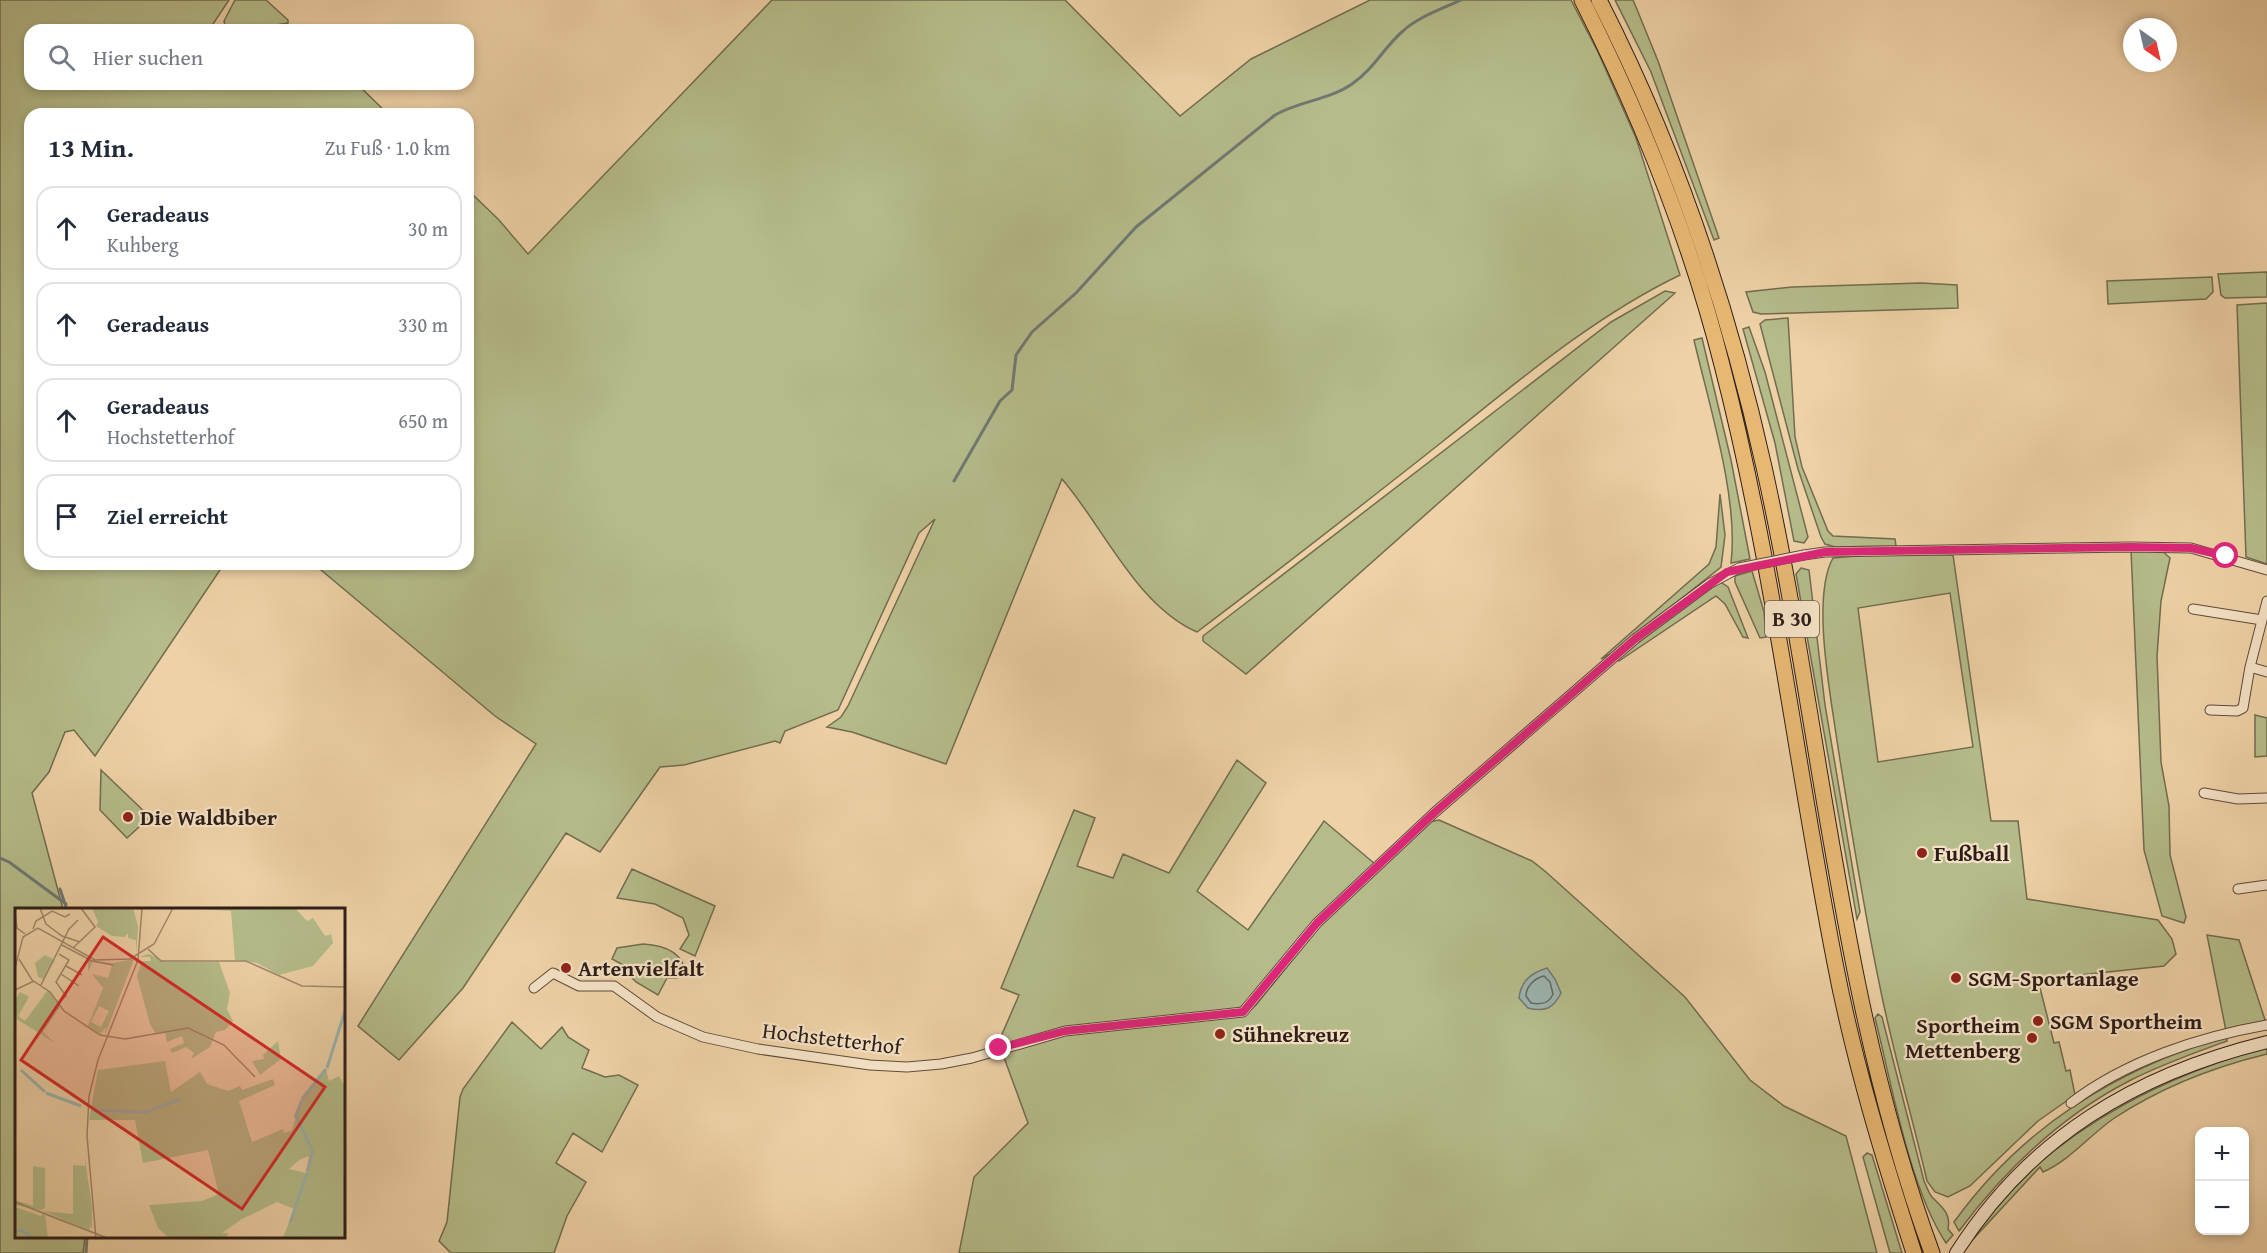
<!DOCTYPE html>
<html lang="de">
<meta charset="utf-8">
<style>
body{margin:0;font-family:"Gentium Book Plus",serif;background:#f6f6f7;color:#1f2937}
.controls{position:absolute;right:18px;bottom:18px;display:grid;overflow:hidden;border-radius:12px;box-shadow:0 3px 9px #0003}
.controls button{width:54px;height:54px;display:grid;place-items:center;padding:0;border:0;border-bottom:2px solid #e0e1e3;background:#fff;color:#1f2937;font:30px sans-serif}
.compass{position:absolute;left:2123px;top:18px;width:54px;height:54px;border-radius:50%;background:#fff;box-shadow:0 3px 9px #0003;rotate:146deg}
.stop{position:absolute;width:18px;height:18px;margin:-14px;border:4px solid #db2777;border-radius:50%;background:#fff}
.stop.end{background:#db2777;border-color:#fff;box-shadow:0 2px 6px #0008}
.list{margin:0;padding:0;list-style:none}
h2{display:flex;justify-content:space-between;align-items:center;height:78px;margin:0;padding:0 24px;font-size:26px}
h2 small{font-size:20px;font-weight:400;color:#747a83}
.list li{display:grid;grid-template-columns:39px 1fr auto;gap:18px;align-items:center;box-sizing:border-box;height:84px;margin:0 12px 12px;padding:0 12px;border:2px solid #e0e1e3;border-radius:18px}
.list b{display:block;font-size:22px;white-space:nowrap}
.list p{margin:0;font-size:20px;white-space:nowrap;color:#747a83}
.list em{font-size:20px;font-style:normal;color:#747a83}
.icon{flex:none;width:33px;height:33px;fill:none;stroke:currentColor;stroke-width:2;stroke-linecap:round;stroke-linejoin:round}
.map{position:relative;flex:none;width:2267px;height:1253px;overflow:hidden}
.search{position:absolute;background:#fff;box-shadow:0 3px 9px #0003;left:24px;top:24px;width:450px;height:66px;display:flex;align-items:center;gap:15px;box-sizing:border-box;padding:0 21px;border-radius:18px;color:#747a83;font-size:22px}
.panel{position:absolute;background:#fff;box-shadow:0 3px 9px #0003;left:24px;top:108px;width:450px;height:462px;border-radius:18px}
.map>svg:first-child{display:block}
.green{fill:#b5bc8a;stroke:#726c50;stroke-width:1.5;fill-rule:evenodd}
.water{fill:#9cb5b0;stroke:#707873;stroke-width:1.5}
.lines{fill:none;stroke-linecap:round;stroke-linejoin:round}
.shore{stroke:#656964;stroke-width:1.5}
.stream{stroke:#707873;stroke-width:3}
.minor-casing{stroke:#5e4a3b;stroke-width:11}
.secondary-casing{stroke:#2e1d17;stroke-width:14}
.trunk-casing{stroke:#2e1d17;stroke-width:17}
.minor{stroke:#f4e1c5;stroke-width:9}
.secondary{stroke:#f4e1c5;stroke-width:12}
.trunk{stroke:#e7b873;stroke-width:15}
.minor-bridge-casing{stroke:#5e4a3b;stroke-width:11;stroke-linecap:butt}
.minor-bridge{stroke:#f4e1c5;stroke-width:9}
.route{stroke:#db2777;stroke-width:8}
.poi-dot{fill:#8f2418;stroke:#f4e1c5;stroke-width:2}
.labels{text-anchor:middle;stroke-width:4.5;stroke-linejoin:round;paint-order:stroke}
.shield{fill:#f4e1c5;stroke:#69584b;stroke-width:1.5}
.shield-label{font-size:21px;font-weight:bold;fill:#2e1d17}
.poi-label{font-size:22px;font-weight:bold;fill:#2e1d17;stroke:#f4e1c5;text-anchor:start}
.street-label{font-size:22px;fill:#2e1d17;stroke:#f4e1c5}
.inset-river{fill:none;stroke:#9cb5b0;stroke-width:3}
.inset-road{fill:none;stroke:#a1896d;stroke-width:1.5}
.view{fill:#d62828;fill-opacity:0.15;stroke:#d62828;stroke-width:3}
.inset-edge{fill:none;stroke:#2e1d17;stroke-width:3}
</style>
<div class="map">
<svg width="2267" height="1253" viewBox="0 0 2267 1253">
<rect width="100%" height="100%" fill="#eed1a6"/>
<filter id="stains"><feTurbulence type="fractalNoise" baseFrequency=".00333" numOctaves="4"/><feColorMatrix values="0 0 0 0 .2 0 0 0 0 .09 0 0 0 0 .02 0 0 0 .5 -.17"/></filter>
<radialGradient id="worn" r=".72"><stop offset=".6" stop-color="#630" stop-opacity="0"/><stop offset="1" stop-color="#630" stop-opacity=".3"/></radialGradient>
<path class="green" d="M0,0h229l-20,30h-179v54h327l31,30h-358v450h194l-129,192 -21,-26 -9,2 -16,40 -17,21 31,116 -47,1v326l69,1 -2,16h-83z
M235,0h31l22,20v3l-30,5 -33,-3 -1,-4z
M772,0h293l115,116 71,-57 119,-59h201l27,52 38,86 44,137c-87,42 -163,107 -238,167 -81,64 -163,128 -245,190 -61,-27 -94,-106 -135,-153l-116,285 -94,-32 -25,-5 14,-10 7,-11 87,-187 -16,14 -81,177 -53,21 -5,12 -5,-2 -91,24 -24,2 -60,85 -34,-19 -103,155 -64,72 -41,-34 178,-282 -41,-28 -181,-152h154v-374l31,30 29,34z
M1615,0h18l3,7 22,54 61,177 -5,2 -63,-168z
M2267,272v25l-42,1 -4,-3 -3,-21z
M2212,277l1,15 -7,7 -98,5 -1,-23z
M1921,283l36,2 1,23 -197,6 -8,-2 -7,-20 46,-5z
M1665,291l10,2 -429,381 -43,-33v-5l408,-314z
M2267,303v261l-21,-7 -9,-252z
M1788,318l7,119 7,30 26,64 5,5 62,3 1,7 -61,1 -10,-3 -4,-7 -23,-68 -38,-145 5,-4z
M1749,327l16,45 43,165 -4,6 -10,-2 -19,-98 -32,-114z
M1702,338l29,122 19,99 -19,4c8,-64 -22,-158 -37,-223z
M1720,494l5,41 -4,32 -107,85 -13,7 108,-95 7,-17z
M2131,550h30l9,8 -9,43 -4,55 4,106 8,44 1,49 16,62 -2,6 -22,-7 -18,-66z
M1878,554l75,1 38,266h27l9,78 131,21 14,19 4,15 -12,12 -103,11 -22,7 15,59 5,-1 7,29 4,-1 5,25 -37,26 -68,65 -22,11 -13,-5 -8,-11c-15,-65 -34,-129 -47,-194 -17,-81 -30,-164 -43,-246 -6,-44 -26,-144 -4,-183zM1950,593l23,154 -95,15 -20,-154z
M1801,568l8,2 16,135 35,207 -3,7 -61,-345z
M1752,571l12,41 2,25 -6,1 -25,-56v-6z
M1715,582l7,1 6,4 20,51 -5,-1 -18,-33 -9,-8 -97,65 -3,-1z
M2255,715l12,3v38l-12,1z
M1237,760l29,23 -69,108 51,39 76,-109 51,43 -129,141 -15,6 -146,15 -89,22 23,-53 -18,-7 73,-178 21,8 -18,48 36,12 10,-24 46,19z
M101,770l49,47 -23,21 -27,-28z
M1439,820l93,41 14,11 139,125 65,83 34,26 62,30 31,117h-918l15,-76 54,-54 -26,-71 63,-17 179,-19 12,-11 67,-83 106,-100z
M632,869l83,37 -20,50 -15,-7 9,-14 -6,-17 -28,-14 -38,-6z
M2207,935l32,5 27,83 -40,8z
M643,944c20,1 40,7 43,30l-6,-1 -3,5h-10l-9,17 -22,-13 -11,-11v-5l-13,-7 5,-11z
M1878,1014l4,3 42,164c3,6 5,14 10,18 9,9 17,15 14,30l5,6 -7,8c-37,-56 -54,-158 -71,-225z
M512,1022l29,27 21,-22 6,10 21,13 -7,18 23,9 14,-2 19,10 -36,67 -29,-19 -17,30 30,19 -19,34 -13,37h-103l-12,-12 8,-19 13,-125 3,-8z
M2227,1035v6c-33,12 -67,24 -98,40 -68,35 -124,89 -170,150l-5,-9c70,-97 161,-151 273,-187z
M2267,1046v8c-53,13 -109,35 -154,65 -24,17 -43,41 -70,53l-3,-5 -76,82c14,-18 26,-39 42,-55 74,-76 161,-117 261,-148z
M1867,1153l5,2 30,98h-12l-27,-96z"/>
<path class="water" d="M1547,968l8,11 6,14c-8,16 -16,19 -33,15l-9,-10c2,-17 12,-25 28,-30z"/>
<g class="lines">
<path class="shore" d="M1544,976l6,6 3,12c-4,10 -12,11 -22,9l-5,-7c0,-10 9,-18 18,-20z"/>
<path class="stream" d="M954,481l46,-80 12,-11 4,-35 16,-23 44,-39 60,-66 139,-112c24,-14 54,-15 77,-31 23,-16 32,-37 51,-53 15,-14 39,-22 58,-31
M0,858l9,4 57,42
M60,889l7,21
M86,1253l1,-17"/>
<defs>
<path id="minor" d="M1804,555l21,-3 305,-5 61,1 76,22
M2267,601l-17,66 17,5
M2193,609l69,11
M2210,710l27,1 6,-3 7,-41
M2204,793l34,6 29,-1
M2238,889l29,-4
M534,988l19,-15 26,13h35l43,31 46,20 55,12 112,16 37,2 34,-3 31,-6 93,-27 178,-19 74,-89 117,-110 201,-174 74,-55 30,-16
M2071,1103c55,-42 128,-66 196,-78"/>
<path id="secondary" d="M1956,1253c74,-116 180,-179 311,-211"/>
<path id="trunk" d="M1582,0c59,117 108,238 140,365 51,197 74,399 113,598 19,99 48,194 79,290
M1599,0c76,148 129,305 165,467 58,262 75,533 168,786"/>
</defs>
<use href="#minor" class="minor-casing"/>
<use href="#secondary" class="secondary-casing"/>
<use href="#trunk" class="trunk-casing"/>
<use href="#minor" class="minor"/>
<use href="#secondary" class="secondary"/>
<use href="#trunk" class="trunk"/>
<defs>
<path id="minor-bridge" d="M1739,568l65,-13"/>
</defs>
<use href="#minor-bridge" class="minor-bridge-casing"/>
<use href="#minor-bridge" class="minor-bridge"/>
</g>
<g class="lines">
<path class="route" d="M999,1048l66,-17 178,-19 74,-89 117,-110 201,-174 92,-67 98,-20 305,-5 61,1 35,8"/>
</g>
<g class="poi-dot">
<circle cx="128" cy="817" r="6"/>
<circle cx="1922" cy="853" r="6"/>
<circle cx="566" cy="968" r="6"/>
<circle cx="1956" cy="978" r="6"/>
<circle cx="2038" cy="1021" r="6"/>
<circle cx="1220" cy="1034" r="6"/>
<circle cx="2032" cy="1038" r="6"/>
</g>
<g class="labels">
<rect class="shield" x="1765" y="601" width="54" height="36" rx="4.5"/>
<g class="shield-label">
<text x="1792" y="626">B 30</text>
</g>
<g class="poi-label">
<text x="140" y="825">Die Waldbiber</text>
<text x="1934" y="861">Fußball</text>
<text x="578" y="976">Artenvielfalt</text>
<text x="1968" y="986">SGM-Sportanlage</text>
<text x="2050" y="1029">SGM Sportheim</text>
<text x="2020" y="1033" text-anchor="end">Sportheim<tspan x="2020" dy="25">Mettenberg</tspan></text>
<text x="1232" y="1042">Sühnekreuz</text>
</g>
<g class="street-label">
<text transform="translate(832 1038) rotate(7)" y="8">Hochstetterhof</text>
</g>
</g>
<g transform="translate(15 908)">
<rect width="330" height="330" fill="#eed1a6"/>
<path d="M77,0h41l5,18 -2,29v-15l-8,-2v-5l-4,4 -12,-1 -16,-10 2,-4zM167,0h113l12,13 6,-3 12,18 6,-2 2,9 -20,23 -34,9 -22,-12 -22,-3 -4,-49zM134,46l17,8h53l11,31 -3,16 6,12 -8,9 -9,2 -6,15 -19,12 3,-6 -8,-6 -14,6 -2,-4 14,-6 -2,-7 -15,6 -2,-9 -9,1 -6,-10 -13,-48 5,-15h9l-1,-4h-8l-6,16 6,-17zM30,47l10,5 -12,19 -5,-2 -3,-14zM119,51l-29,76 1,-8 -6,7 -12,-8 15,-38 -11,-14 16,4 4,-13 -19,-4 -5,11v-12l24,3zM84,98l10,5 -8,16 -10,-5zM33,82l12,17 -17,25 12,11 -40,-25v-18l5,-8 9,5 -11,19 7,5zM263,133l3,18 -21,16 -8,-14 12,-2 -1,-4zM150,153l6,31 29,-20 7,12 21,7 12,-5 2,4 31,-11 2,6 -36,16 13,41 31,-13 1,4 8,-3 8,-28 26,-32 3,11 10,-5 6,11v151h-62l11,-29 -17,-7 -35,17 -20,14h7l-4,5h-56l-11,-10 -9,-23 53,-4 17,-7 -11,-44 -65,13 -8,-43h-46l9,-50zM294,248l-3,17 -17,-4 10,-9zM70,251l7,48v23l-1,-5 -2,5 -46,-19 30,3v-49l12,1zM18,258l12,2v40l-4,2 -26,-5v-5l18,6zM0,299l26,9 2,-3 30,13 -28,-11 3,23h-33z" fill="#b5bc8a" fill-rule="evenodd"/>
<path class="inset-river" d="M312,160l18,-57M6,162l24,22M31,185l35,13M287,191l24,-30M76,202l55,2 35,-13M281,208l16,34M280,209l7,-17M292,264l6,-21M275,315l17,-49M0,323l7,-1 10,8"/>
<path class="inset-road" d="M25,0l6,16 16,12 18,6M0,4l2,16 8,6M18,21l3,-8 16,-10 13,6 5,-3M47,37l30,16 21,4M58,40l22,-21 -14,-19M133,41l13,12h85l56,25 43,1M4,51l13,21 18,12 14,19 36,24 25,4 63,-11 36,17 31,32M51,58l16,9M0,60l8,-31 15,-9 57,32 35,-1 24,-15 19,-36M46,66l18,12M26,77l28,-56 9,-9M0,82l19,-9M43,95l8,-7 -10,-14 13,-22 -10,-6M0,294l92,36M81,330l-9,-102 2,-40 9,-36 40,-100 4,-52"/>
<path class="view" d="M88,29l222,150 -83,122 -221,-149z"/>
<rect width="330" height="330" class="inset-edge"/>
</g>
<rect width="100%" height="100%" filter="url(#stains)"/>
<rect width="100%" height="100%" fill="url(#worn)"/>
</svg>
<div class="controls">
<button>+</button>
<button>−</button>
</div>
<svg class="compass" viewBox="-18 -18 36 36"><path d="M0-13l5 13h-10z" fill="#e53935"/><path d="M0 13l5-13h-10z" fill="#747a83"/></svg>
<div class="stop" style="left:2226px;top:556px"></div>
<div class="stop end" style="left:999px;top:1048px"></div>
<div class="search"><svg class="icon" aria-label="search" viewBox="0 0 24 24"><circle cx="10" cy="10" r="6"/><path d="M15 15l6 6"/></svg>Hier suchen</div>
<section class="panel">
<h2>13 Min.<small>Zu Fuß · 1.0 km</small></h2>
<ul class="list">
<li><svg class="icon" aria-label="ahead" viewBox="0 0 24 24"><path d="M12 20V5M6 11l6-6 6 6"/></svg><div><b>Geradeaus</b><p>Kuhberg</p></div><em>30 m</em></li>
<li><svg class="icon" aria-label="ahead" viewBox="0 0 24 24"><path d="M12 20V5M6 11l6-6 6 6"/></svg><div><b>Geradeaus</b></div><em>330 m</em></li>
<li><svg class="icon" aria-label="ahead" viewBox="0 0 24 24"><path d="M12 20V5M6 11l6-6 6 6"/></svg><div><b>Geradeaus</b><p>Hochstetterhof</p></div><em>650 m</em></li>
<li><svg class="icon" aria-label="arrive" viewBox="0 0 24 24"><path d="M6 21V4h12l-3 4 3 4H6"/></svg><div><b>Ziel erreicht</b></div></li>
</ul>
</section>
</div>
